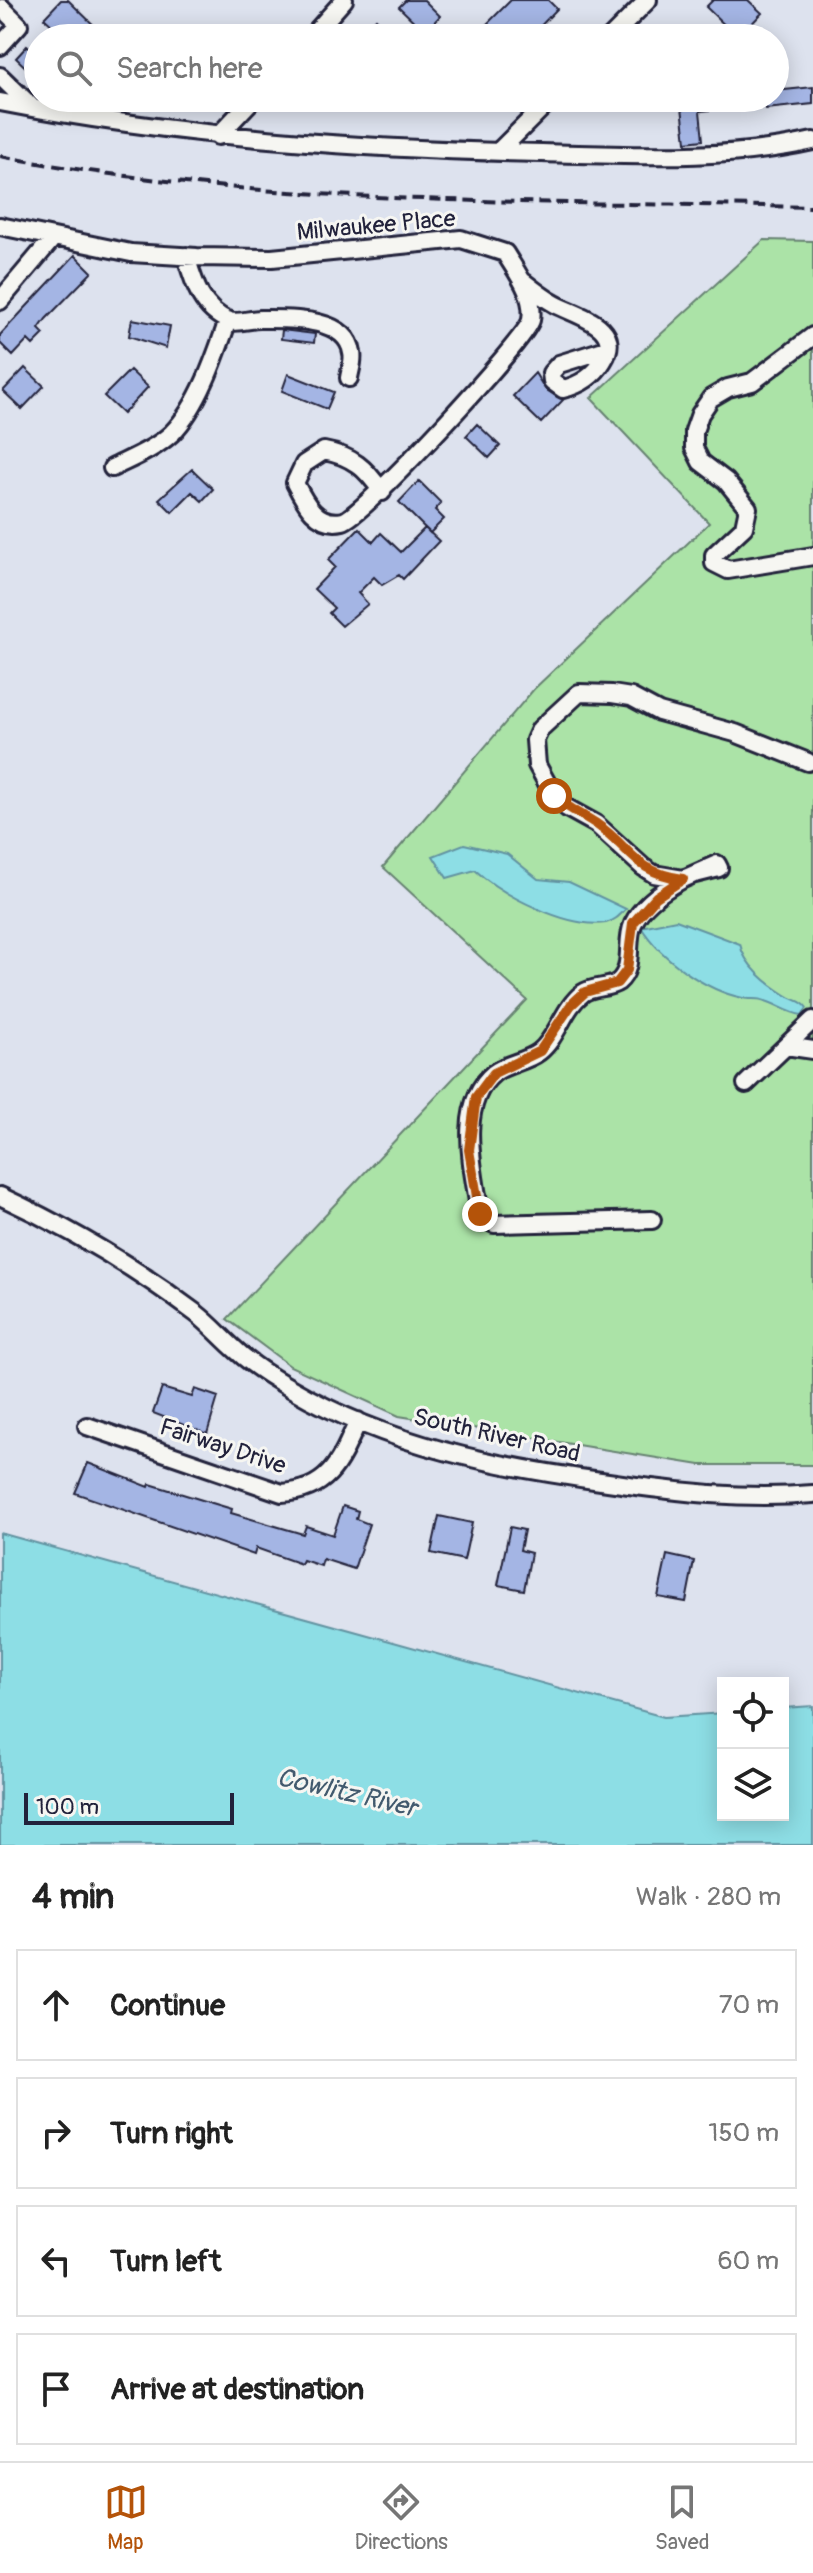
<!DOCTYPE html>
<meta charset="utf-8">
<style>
body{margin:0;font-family:Pangolin,sans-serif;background:#f6f6f6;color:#222}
.controls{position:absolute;right:24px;bottom:24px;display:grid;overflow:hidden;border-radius:0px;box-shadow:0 4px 20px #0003}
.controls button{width:72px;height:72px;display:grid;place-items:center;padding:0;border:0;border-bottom:2px solid #e0e0e0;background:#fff;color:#222;font:40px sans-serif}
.scale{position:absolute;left:24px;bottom:20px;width:210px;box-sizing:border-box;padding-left:8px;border:4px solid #22223b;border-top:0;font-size:22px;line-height:28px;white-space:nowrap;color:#22223b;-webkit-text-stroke:6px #f6f6f2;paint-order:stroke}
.stop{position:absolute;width:24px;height:24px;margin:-18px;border:6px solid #b45309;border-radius:50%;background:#fff}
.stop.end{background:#b45309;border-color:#fff;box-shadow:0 2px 8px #0008}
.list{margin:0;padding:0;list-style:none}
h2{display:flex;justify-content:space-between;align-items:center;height:104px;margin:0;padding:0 32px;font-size:34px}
h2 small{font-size:26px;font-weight:400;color:#767676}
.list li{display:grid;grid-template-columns:52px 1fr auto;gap:24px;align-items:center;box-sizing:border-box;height:112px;margin:0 16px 16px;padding:0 16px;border:2px solid #e0e0e0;border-radius:0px}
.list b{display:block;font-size:30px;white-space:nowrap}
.list em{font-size:26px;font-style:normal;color:#767676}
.icon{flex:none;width:44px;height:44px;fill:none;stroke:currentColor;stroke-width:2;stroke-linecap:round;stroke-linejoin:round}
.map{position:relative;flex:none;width:813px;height:1845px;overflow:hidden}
.search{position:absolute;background:#fff;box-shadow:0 4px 20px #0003;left:24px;right:24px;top:24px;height:88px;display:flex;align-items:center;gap:20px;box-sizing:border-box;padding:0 28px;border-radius:44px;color:#767676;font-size:30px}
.sheet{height:616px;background:#fff}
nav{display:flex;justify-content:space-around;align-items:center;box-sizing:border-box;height:112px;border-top:2px solid #e0e0e0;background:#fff;font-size:22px;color:#767676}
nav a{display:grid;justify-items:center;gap:4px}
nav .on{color:#b45309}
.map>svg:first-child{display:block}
.green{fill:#abe3a7;stroke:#668271;stroke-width:2}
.water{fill:#8ddee5;stroke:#6293a1;stroke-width:2}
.building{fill:#a4b5e4;stroke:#22223b;stroke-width:2}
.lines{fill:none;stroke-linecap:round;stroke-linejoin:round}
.minor-casing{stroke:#22223b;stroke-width:22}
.minor{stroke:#f6f6f2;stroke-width:16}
.rail{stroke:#22223b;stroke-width:4;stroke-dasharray:12 6;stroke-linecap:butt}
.route{stroke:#b45309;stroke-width:10}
.labels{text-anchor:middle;stroke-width:6;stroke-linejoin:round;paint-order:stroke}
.street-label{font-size:24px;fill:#22223b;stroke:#f6f6f2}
.water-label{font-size:26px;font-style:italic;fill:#425a6e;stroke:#f6f6f2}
</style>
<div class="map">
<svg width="813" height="1845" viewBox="0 0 813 1845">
<rect width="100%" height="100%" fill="#dde2ee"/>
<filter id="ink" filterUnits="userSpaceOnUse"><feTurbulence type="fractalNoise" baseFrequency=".0125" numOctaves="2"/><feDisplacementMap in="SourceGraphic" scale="16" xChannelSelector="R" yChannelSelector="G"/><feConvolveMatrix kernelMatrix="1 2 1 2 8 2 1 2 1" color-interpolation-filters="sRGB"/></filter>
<g filter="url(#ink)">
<path class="green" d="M764,240l49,1v1224h-113l-301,-49 -109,-50 -63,-47 300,-319 -144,-133 151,-178 175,-166 -118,-125z"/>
<path class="water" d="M464,844l43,10 31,25 31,3 57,27c-6,6 -11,12 -20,14 -38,6 -104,-28 -131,-53l-28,8 -14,-22z
M676,920l64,24c4,21 28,40 46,51 8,6 16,5 21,13l-5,7c-15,-2 -26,-12 -40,-15 -6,-2 -13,0 -19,-2 -37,-7 -82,-39 -102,-71z
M0,1533l664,184 59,-4v102h60v-107l30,-2v139h-813z"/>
<path class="building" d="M61,0h7l39,38h-41l-22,-20z
M406,0h18l16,16 -15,16 -26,-25z
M511,0h37l9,9 -28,29h-36l-10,-10z
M713,0h35l14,13 -24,25 -32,-31z
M376,19l19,19h-38z
M27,46l11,10v23l-22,-21z
M813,87v17l-47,5 -2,-11h11v-7z
M681,98h71v8l-52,5 3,29 -17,2z
M75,255l17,17 -46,47 -7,10 5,5 -11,11 -5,-5 -15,16 -13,-13v-8z
M132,319l38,7 -4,22 -37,-12z
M282,330l33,4 -1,9 -33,-4z
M25,368l19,18 -22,23 -19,-18z
M130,370l18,17 -25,27 -19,-18z
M535,373l10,16 18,11 -22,23 -28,-27z
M288,374l46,18 -7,17 -45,-18z
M477,424l23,22 -11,12 -23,-22z
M192,469l21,20 -11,12 -10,-9 -20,20 -13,-13z
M419,481l22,22 -6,7 9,9 -14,14 -31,-31z
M359,528l14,14 8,-9 20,19 24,-24 14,13 -36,38 -4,-4 -17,10 -8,-8 -16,16 10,11 -26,22 -13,-13 5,-5 -20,-19 21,-22 -7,-7z
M162,1388l30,9 3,-8 23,8 -11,37 -54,-21z
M88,1463l61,24 1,-3 62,19 20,6 -1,4 72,21 3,-8 27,9 10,-29 15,5 -2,8 13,5 -15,45 -31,-10 -2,7 -18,-6 -2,4 -45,-16 -2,7 -179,-62z
M439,1516l33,7 -8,37 -33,-7z
M510,1527l14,3 -4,20 11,3 -7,37 -26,-5z
M667,1555l27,6 -8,41 -28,-5z"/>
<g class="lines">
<defs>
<path id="minor" d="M310,38l34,-38
M610,38l38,-38
M0,46l19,-21 -17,-17
M0,76l33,32
M0,102c179,35 359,47 542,51 91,2 181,8 271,-12
M218,136l36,-38
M498,152l54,-54
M0,226l131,27 66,4 75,1 189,-19 44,14c12,20 30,42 26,67 -4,19 -169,197 -188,201 -26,6 -38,-18 -48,-38l9,-19 20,-13c28,5 42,17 58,41
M186,256c8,27 15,53 43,65 9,3 21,-2 31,-2 27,0 87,-3 92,34 2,7 -2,18 -3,25
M524,282c10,8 20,16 31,22 22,12 70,22 48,57 -9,15 -23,24 -40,28l-11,-8 -1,-8 8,-9 48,-15
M0,301l53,-63
M813,336l-61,46 -24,6 -17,10 -11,16 -6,17v17l7,14 25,19 22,27 -4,19 -30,28v8l14,7 85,-14
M112,468c20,-10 43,-19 60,-35 27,-27 44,-78 56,-113
M695,874l24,-6 -2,-4 -34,15 -29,-5 -11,-7 -47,-43 -29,-16 -13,-12 -17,-31 -2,-25 5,-11 39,-36 33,1 19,3 28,15 76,21 73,29
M786,1046l27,-26
M746,1084l40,-38 27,4
M0,1196c69,32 136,72 197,118 14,11 26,25 40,37 15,14 36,27 55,38 97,57 206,78 316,93 69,10 136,18 205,12
M652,1220l-158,4 -14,-10c-6,-42 -25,-109 14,-141 13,-10 32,-11 45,-21 19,-15 24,-44 44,-59 10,-7 25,-4 35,-11 17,-14 7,-40 15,-58 9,-20 32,-35 50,-45
M87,1426l195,67c48,-3 58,-32 76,-72"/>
</defs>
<use href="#minor" class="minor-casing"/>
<use href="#minor" class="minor"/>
<path class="rail" d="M0,156c268,51 541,45 813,51"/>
</g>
</g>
<g class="lines" filter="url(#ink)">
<path class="route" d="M480,1214l-11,-64 7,-53 18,-24 46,-22 31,-46 14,-13 32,-9 10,-13 6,-47 23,-26 27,-18c-50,-7 -51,-31 -88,-56 -14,-9 -28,-15 -41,-27"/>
</g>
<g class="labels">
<g class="street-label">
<text transform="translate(376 225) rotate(-5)" y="8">Milwaukee Place</text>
<text transform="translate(497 1435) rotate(13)" y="8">South River Road</text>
<text transform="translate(223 1446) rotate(18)" y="8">Fairway Drive</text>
</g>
<g class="water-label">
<text transform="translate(347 1792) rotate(13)" y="9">Cowlitz River</text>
</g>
</g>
</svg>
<div class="controls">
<button><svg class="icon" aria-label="locate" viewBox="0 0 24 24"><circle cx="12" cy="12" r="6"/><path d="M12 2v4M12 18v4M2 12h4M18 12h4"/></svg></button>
<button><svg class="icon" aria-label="layers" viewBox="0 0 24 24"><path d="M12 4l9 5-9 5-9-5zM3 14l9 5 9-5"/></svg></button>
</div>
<div class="scale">100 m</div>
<div class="stop" style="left:554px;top:796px"></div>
<div class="stop end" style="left:480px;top:1214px"></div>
<div class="search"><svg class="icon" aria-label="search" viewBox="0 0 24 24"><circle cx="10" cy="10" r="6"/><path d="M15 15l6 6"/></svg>Search here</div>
</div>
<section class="sheet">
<h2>4 min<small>Walk · 280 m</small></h2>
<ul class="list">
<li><svg class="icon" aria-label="ahead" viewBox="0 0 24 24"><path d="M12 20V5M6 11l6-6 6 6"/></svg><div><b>Continue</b></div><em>70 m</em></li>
<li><svg class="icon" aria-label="right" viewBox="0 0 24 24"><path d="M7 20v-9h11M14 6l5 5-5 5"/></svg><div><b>Turn right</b></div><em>150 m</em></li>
<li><svg class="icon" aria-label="left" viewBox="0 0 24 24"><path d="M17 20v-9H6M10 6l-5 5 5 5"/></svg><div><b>Turn left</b></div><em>60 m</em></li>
<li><svg class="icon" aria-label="arrive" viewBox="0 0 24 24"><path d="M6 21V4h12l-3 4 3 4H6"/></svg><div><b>Arrive at destination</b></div></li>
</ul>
</section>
<nav>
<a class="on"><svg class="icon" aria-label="map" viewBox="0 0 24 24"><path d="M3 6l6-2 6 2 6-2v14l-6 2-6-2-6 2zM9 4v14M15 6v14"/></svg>Map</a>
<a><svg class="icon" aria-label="directions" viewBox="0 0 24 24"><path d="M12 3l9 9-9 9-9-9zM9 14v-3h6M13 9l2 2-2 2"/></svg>Directions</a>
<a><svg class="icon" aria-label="saved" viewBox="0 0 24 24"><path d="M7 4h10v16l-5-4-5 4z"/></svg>Saved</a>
</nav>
